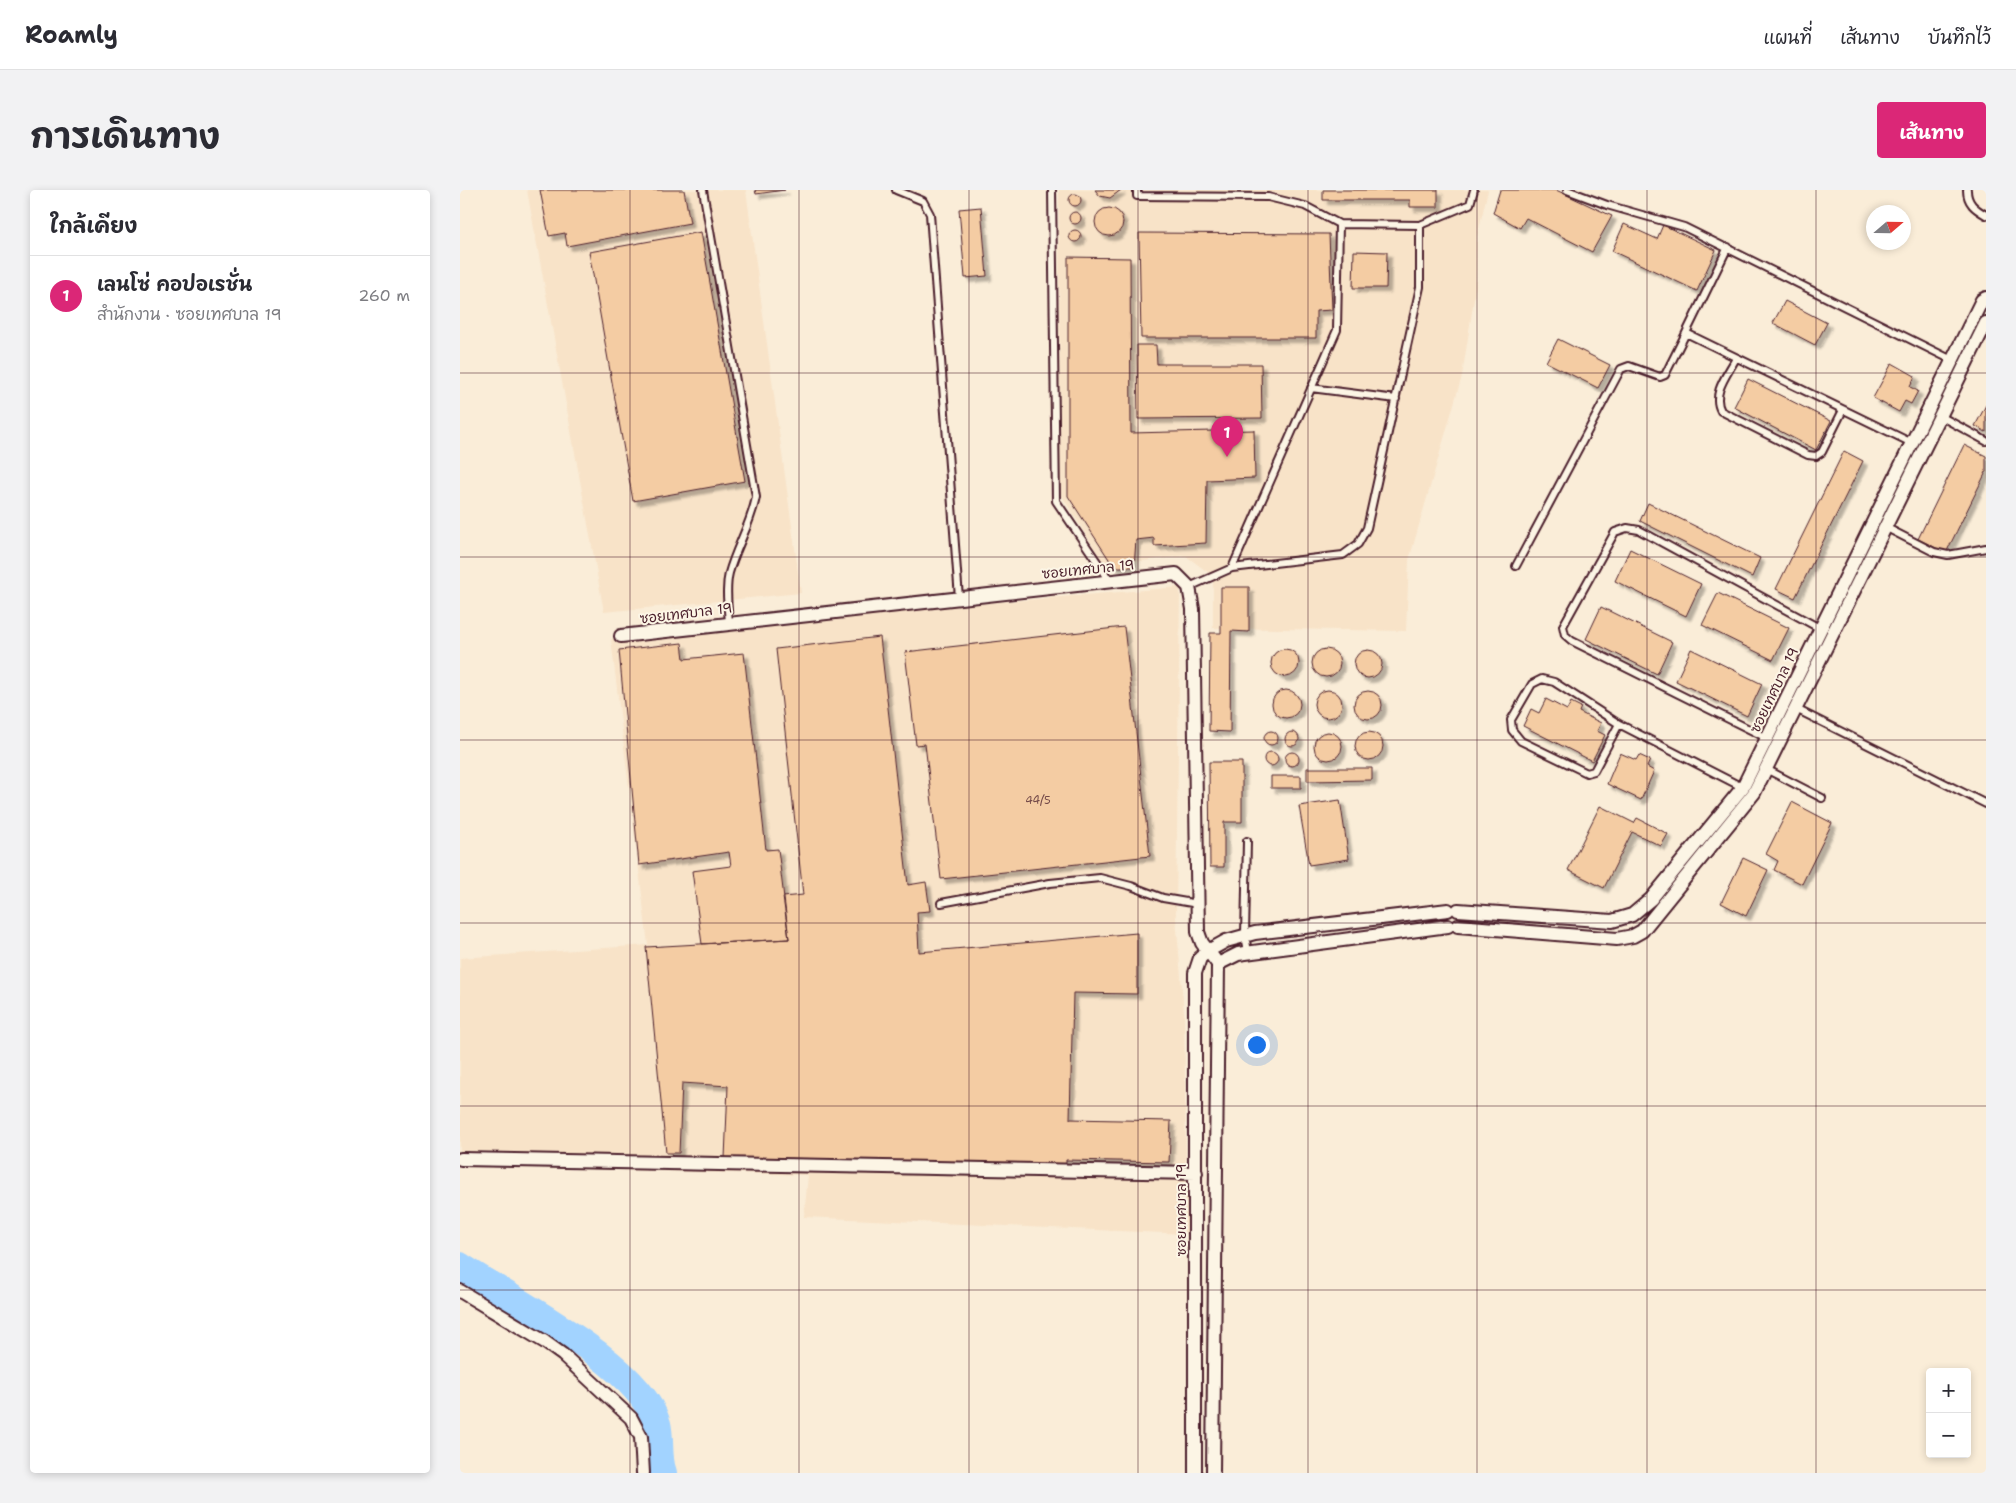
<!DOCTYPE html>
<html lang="th">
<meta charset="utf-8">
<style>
body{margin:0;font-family:"Shantell Sans","Playpen Sans Thai",sans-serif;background:#f2f2f3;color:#2b2b33}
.controls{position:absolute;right:15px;bottom:15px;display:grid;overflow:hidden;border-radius:5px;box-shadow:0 2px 8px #0003}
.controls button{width:45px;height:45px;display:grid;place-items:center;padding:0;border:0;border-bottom:1px solid #e1e1e2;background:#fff;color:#2b2b33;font:25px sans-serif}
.compass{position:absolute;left:1406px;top:15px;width:45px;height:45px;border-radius:50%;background:#fff;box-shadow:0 2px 8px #0003;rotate:70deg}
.you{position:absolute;left:796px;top:854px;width:18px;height:18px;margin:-12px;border:4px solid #fff;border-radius:50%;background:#1a73e8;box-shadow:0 0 0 8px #1a73e833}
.badge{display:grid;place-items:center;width:32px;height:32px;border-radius:50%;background:#db2777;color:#fff;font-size:16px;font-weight:700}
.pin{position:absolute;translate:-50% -41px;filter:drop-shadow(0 1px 2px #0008)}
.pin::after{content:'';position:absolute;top:26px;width:18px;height:15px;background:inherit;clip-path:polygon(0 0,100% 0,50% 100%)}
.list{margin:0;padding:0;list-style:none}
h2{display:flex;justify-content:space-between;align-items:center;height:65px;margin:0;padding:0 20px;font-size:21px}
h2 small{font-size:16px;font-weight:400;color:#7c7c81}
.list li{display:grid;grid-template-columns:32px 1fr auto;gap:15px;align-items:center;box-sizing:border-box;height:80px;padding:0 20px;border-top:1px solid #e1e1e2}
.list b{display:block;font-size:19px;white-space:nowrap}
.list p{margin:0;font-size:16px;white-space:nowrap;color:#7c7c81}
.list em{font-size:16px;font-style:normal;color:#7c7c81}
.map{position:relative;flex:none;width:1526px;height:1283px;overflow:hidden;border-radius:5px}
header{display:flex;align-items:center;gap:30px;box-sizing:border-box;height:70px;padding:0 25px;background:#fff;border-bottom:1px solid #e1e1e2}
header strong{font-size:24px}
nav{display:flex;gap:28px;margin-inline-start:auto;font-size:18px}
.intro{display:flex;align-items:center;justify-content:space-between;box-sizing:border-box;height:120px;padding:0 30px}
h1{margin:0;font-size:35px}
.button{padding:12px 22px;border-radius:5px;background:#db2777;color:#fff;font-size:18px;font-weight:700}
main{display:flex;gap:30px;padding:0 30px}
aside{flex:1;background:#fff;border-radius:5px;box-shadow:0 2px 8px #0003}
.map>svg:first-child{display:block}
.built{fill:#f8e3c8}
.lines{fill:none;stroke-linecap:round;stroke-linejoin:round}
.river{stroke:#a2d3ff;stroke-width:28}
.building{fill:#f4cca3;stroke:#4a1f2b;filter:url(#shadow)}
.lane-casing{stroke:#4a1f2b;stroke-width:10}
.street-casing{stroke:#4a1f2b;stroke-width:16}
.lane{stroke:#fcf5e5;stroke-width:6}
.street{stroke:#fcf5e5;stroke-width:12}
.grid{fill:none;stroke:#4a1f2b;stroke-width:1;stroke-opacity:0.55}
.labels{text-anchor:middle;stroke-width:4;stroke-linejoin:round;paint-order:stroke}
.number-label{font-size:11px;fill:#744a49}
.street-label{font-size:14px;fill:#4a1f2b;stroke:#fcf5e5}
</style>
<header>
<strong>Roamly</strong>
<nav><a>แผนที่</a><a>เส้นทาง</a><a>บันทึกไว้</a></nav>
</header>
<div class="intro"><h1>การเดินทาง</h1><a class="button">เส้นทาง</a></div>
<main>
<aside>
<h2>ใกล้เคียง<small></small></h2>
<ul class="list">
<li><span class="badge">1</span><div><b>เลนโซ่ คอปอเรชั่น</b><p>สำนักงาน · ซอยเทศบาล 19</p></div><em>260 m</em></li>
</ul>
</aside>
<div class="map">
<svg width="1526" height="1283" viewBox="0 0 1526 1283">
<defs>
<filter id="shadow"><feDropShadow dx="4.5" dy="4.5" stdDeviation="1" flood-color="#0004"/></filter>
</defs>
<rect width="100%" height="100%" fill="#faedd8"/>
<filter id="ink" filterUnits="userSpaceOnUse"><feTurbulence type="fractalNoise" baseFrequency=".02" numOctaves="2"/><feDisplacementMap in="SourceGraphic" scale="10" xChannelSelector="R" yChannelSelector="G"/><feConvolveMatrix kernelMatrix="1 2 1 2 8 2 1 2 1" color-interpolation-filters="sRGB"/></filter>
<g filter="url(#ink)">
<path class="built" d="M67,0h219l55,403 -197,19z
M599,0h429l-11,47 -1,49 -14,90 -53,184 -3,71 -193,-3v-52l-27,-20 -81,9 -45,-72z
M720,397l-4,330 8,96 3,221 -383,-17 4,-42 -348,-9v-208l188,-13 -37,-306 269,-27z"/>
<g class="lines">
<path class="river" d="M0,1076c52,35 179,97 197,158 4,16 0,33 6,49"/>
</g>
<path class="building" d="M80,0h144l6,33 -123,23 -2,-13 -16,3z
M295,0h30l-29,4z
M635,0h26l-11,8 -10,-2z
M863,0h115v17h-28v-7h-87z
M1040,0h56l56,26 -20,36 -66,-34 -6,10 -27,-15z
M609 10a6 6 0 1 1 12 0a6 6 0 1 1-12 0Z
M521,17l6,69 -22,2 -6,-69z
M635 32a14 14 0 1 1 28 0a14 14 0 1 1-28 0Z
M609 28a6 6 0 1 1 12 0a6 6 0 1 1-12 0Z
M1164,34l33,15 6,-14 53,25 -19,41 -85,-40z
M609 46a6 6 0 1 1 12 0a6 6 0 1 1-12 0Z
M241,42l44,249 -112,20 -44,-249z
M679,43l190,1 3,76 -16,1v27h-175z
M894,61l33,1 -1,36h-33z
M608,67l62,1 1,175 123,-3 1,48 -48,2 -1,63 -52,3v-8l-18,2 -2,27h-20l-46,-71z
M1325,111l42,22 -12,22 -42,-22z
M1098,149l52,26 -12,23 -52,-26z
M677,155h19l1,19h104l1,54 -124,1z
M1432,173l23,13 -5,11 8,4 -7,13 -6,-3 -6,11 -26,-14z
M1288,189l83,42 -15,29 -82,-43z
M1526,215v27l-11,-6z
M1504,255l22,11v16l-40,81 -28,-14z
M1384,261l19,10 -68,137 -19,-9z
M1188,313l112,55 -8,19 -112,-56z
M1170,359l71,35 -15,32 -71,-35z
M761,397h28v45l-18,-1 -1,101 -21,-1 1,-98h11z
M1258,403l71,35 -16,32 -71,-35z
M1141,417l71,35 -15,32 -71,-35z
M664,437l26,229 -209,23 -16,-135 -9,1 -11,-93z
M420,447l28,248 18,-3 4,29 -13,1 2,40 218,-19v61l-64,-1 -3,126 101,2 -2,41 -103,-2v6l-341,-8 3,-72 -46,-3 -3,70h-13l-20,-206 143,-8 -6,-42 20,-2 -27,-246z
M222,453l2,16 60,-6 22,197 12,-1 11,90 -87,5 -10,-73 39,-5 -2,-14 -90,13 -20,-215z
M852 473a14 14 0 1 1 28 0a14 14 0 1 1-28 0Z
M811 473a14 14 0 1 1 28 0a14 14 0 1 1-28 0Z
M1231,459l71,35 -15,32 -71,-35z
M894 474a14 14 0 1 1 28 0a14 14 0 1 1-28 0Z
M812 514a14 14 0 1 1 28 0a14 14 0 1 1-28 0Z
M854 514a14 14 0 1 1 28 0a14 14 0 1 1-28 0Z
M894 515a14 14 0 1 1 28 0a14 14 0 1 1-28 0Z
M1086,509l21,11 4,-8 10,5 -2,5 22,11 -4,8 8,4 -13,26 -69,-35 8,-17 8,4z
M804 548a7 7 0 1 1 14 0a7 7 0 1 1-14 0Z
M854 556a14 14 0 1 1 28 0a14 14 0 1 1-28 0Z
M895 556a14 14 0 1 1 28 0a14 14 0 1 1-28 0Z
M825 549a7 7 0 1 1 14 0a7 7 0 1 1-14 0Z
M825 569a7 7 0 1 1 14 0a7 7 0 1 1-14 0Z
M804 569a7 7 0 1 1 14 0a7 7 0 1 1-14 0Z
M1160,563l16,7 3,-5 11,5 -3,7 7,4 -13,29 -34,-16z
M749,572h33v60h-18v45h-14z
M847,578h65v12l-65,1z
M811,586h30v12h-30z
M880,610l9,59 -40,6 -10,-59z
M1332,612l40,21 -30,61 -28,-14 4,-9 -12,-7z
M1140,616l34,17 3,-5 31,16 -7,12 -29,-14 -28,56 -36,-18z
M1283,668l25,12 -22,46 -25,-13z"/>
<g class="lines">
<defs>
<path id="lane" d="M243,0l53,307c-5,27 -20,50 -27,76 -4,16 -1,34 0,50
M436,0l27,11 7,13 29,384
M592,0l4,311 54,80
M677,0v6l131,1 37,9 34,18
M1107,0l40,15 77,22 270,134
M1507,0c0,13 8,19 19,25
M1226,143l42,-86
M1276,168c-8,16 -25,35 -15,53l87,44 8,1 6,-4 21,-42
M851,198l85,11
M1480,226l46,25
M1425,337l49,25 14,3 38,-7
M1056,376l105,-197 8,-3 31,11 5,-2 21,-42 228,111
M772,378l111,-13 15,-11 9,-16 53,-241v-62
M729,397l43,-19 105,-238 2,-106 81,1 50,-21 4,-14
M1334,518l192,96
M1159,534l-25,47 -7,2 -66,-32 -9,-11 -1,-10 21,-36 10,-5 12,3 65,42 125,64
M1307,548l-195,-97 -7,-6 -2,-9 52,-94 12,-4 12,2 182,99
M1306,579l56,29
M787,651l-2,94 3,17
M481,713l109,-20 50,-5 31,8 32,12 35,6"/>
<path id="street" d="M161,446l555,-62 13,13 4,22 5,323 4,11 16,21
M998,720l154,11 20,-6 19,-16 92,-112 239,-487 4,-2
M998,736l159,13 16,-3 9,-5 112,-138 232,-470
M1,969l735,14
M0,1101l85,51 18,13 68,63 10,19 2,36
M735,1283v-500l5,-15 8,-7 18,-10 29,-8 193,-23
M753,1283l5,-509 20,-10 210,-28"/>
</defs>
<use href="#lane" class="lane-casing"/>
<use href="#street" class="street-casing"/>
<use href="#lane" class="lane"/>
<use href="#street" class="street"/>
</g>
</g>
<path class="grid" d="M170,0v1283M339,0v1283M509,0v1283M678,0v1283M848,0v1283M1017,0v1283M1187,0v1283M1356,0v1283M0,183h1526M0,367h1526M0,550h1526M0,733h1526M0,916h1526M0,1100h1526"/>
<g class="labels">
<g class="number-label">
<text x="578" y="614">44/5</text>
</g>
<g class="street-label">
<text transform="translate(628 379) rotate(-6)" y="5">ซอยเทศบาล 19</text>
<text transform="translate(226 423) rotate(-7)" y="5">ซอยเทศบาล 19</text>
<text transform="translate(1314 500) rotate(-64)" y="5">ซอยเทศบาล 19</text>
<text transform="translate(721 1020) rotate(-90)" y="5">ซอยเทศบาล 19</text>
</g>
</g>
</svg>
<div class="controls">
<button>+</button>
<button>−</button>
</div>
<svg class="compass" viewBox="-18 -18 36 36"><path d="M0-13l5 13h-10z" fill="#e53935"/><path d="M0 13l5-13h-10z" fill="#7c7c81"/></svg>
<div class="you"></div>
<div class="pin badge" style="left:767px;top:267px">1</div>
</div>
</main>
